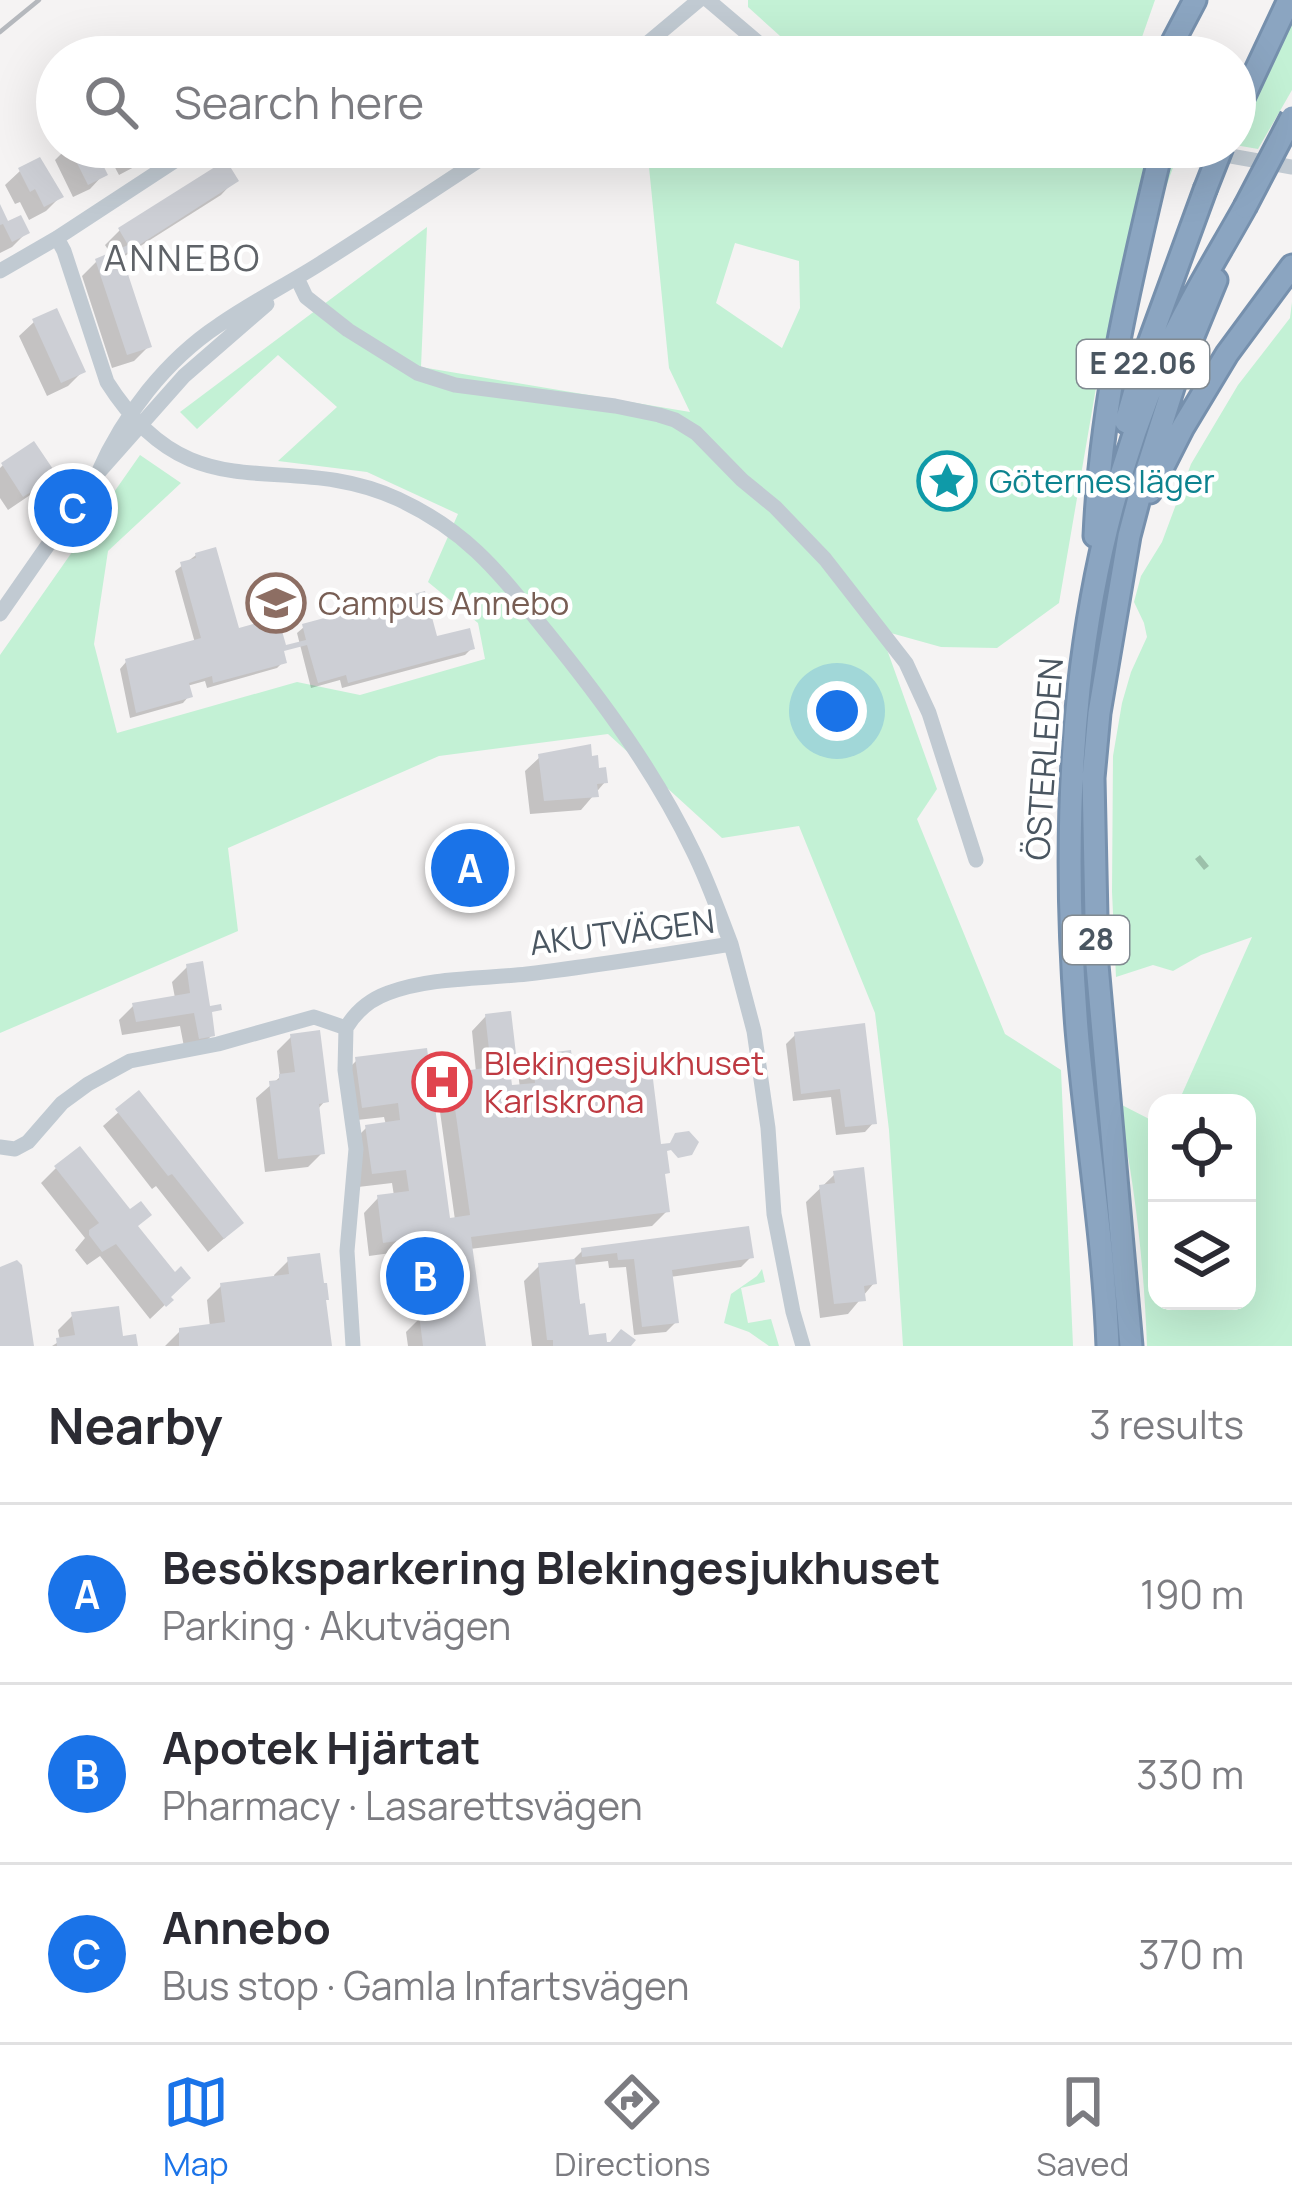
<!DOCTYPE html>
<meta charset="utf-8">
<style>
body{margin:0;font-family:Manrope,sans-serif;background:#f7f7f7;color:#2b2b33}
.controls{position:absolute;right:36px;bottom:36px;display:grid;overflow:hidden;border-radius:24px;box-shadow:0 12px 48px #0002}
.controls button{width:108px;height:108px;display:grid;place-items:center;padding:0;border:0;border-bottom:3px solid #e1e1e2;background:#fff;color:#2b2b33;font:60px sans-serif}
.you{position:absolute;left:837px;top:711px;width:42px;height:42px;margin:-30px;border:9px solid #fff;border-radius:50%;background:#1a73e8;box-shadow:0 0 0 18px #1a73e833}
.badge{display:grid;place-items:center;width:78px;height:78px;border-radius:50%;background:#1a73e8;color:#fff;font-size:39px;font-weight:700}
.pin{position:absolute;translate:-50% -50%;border:6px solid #fff;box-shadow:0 3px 12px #0006}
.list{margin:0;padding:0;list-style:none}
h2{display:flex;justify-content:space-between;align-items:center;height:156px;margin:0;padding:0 48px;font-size:51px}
h2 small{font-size:39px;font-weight:400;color:#7c7c81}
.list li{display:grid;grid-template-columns:78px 1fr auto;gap:36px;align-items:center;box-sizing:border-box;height:180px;padding:0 48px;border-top:3px solid #e1e1e2}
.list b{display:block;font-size:45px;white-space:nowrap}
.list p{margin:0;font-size:39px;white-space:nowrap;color:#7c7c81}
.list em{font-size:39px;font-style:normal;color:#7c7c81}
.icon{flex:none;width:66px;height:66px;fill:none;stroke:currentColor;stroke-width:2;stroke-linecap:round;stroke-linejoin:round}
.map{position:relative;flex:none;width:1292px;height:1346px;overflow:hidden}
.search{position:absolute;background:#fff;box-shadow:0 12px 48px #0002;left:36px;right:36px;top:36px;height:132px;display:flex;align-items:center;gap:30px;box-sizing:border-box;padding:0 42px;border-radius:66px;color:#7c7c81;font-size:45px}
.sheet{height:696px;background:#fff}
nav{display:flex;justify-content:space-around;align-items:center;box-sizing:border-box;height:168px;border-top:3px solid #e1e1e2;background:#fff;font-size:33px;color:#7c7c81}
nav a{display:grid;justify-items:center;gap:6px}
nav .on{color:#1a73e8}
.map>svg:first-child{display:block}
.green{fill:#c3f1d5;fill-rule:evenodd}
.shadow{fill:#0003}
.building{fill:#cdcfd5}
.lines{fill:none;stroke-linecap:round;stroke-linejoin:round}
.highway-casing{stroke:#7690ad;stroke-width:27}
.minor{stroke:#c1cad2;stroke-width:15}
.highway{stroke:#8ba5c1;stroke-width:21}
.rail{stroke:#b5b8bd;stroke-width:4.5}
.highway-bridge-casing{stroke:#7690ad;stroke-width:27;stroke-linecap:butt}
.highway-bridge{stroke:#8ba5c1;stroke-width:21}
.labels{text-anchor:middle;stroke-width:9;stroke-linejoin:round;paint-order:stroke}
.shield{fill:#fff;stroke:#808990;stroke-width:3}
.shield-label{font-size:30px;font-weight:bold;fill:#4a5661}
.culture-label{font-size:33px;fill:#0d838f;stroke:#fff;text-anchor:start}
.education-label{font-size:33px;fill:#785e54;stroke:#fff;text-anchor:start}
.street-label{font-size:33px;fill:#4a5661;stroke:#fff}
.health-label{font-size:33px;fill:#be3a42;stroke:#fff;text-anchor:start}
.neighbourhood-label{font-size:36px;letter-spacing:3px;fill:#5f6368;stroke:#fff}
</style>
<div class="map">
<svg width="1292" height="1346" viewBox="0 0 1292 1346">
<rect width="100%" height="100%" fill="#f5f3f3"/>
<path class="green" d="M748,0h407l-20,57h-292l-53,-12 -42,-38z
M1292,15v75l-34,59 -23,-4v-8z
M647,147h422l106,15 -77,214 -39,227 -62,45 -56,-1 -61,-17 57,159 -20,30 88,215 56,36 12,276h-170l-14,-216 -14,-117 -76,-187 -77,12 -114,-104 -169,22 -211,92 10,83 -238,102v-378l140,-200 41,28 -73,68 -14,93 23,89 180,-51 63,13 125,-36 -7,-36 -50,-41 30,-68 -91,-42 -89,-11 59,-54 -59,-52 -81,74 -17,-17 247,-185 -6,140 269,45 -21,-44zM735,243l64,18 1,47 -18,40 -66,-45z
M1292,302v1044h-145c-3,-82 -12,-162 -29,-243l39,20v178h90v-198h-69l74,-166 -51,18 -28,16 -20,-6 -37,12 -4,-85 1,-136 9,-53 9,-31 16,-35 -3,-14 -10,-21 7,-26 21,-34 29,-78 47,-79 52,-67z
M762,1269l3,13 -24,6 7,35 23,-4 8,27h-10l-20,-14 -25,-9 7,-29 26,-18z"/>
<path class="shadow" d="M68,147h23l13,27 -14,15 -17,8 -18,-37z
M104,147h44l2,5 -14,14 -17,9z
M20,171l40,26 -14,14 -17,9 -9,-18 -5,2 -10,-19z
M235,180l-14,15 -101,64 29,87 -15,15 -22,7 -30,-92 14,-14 16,-6 -7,-11 15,-15z
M0,210l7,15 19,8 -14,14 -12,6z
M34,322l49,49 -15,15 -21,10 -28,-60z
M3,465l50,10 -14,14 -31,21 -8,-12v-30z
M196,555l41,77 46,30 -6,6 -70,20 -2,-7 -18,5 2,10 -6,7 -53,15 -10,-49 6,-7 69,-19 -20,-72z
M304,627l131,13 37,8 -7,7 -123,33 -2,-8 -29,8 -14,-55z
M540,757l57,15 8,10 -24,28 -51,4 -5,-43z
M1200,855l9,11 -5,4 -9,-11z
M187,967l25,68 -14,15 -13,2 -5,-26 -58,9 -3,-15 15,-15 41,-7 -3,-16z
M486,1016l26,37 -7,7 4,29 11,-1 -2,-15 15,-15 40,27 94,126 -15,15 -182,23 12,97h-74l-2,-14 19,-19 -21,3 -6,-45 14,-15 15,-2v-6l-58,8 -5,-43 14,-15 16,-2 -2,-13 -34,4 -6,-45 15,-15 19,-2 -2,-8 -36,4 -6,-46 15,-15 68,-9 22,170 8,-1 -18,-130 14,-14 25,-4 -4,-41z
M795,1035l79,87 -9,10 -29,3 -5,-38 -38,4 -7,-57z
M291,1037l34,64 -8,9 5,43 -14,14 -43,5 -9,-74 24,-21 -3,-26z
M139,1094l87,143 -18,15 -52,-66 -4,3 -49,-63z
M56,1168l80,60 38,48 -6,21 2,3 -20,19 -50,-63 -13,9 -12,-15 10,-12 -44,-55z
M835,1174l39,109 -26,31 -28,4 -14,-116z
M582,1251l169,6 -10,10 -71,10 6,45 -10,10 -32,3 -8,-68 -17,1 -1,-7 -35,4 13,73 18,8h-72l-8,-65 15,-15 34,-6z
M289,1260l34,41 6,45h-164l15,-15 30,-4 -3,-27 14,-14 54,-7 -1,-4z
M73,1315l48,25 14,6h-83l8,-5 -2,-11z"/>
<path class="building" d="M69,147h25l14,28 -20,10z
M126,147h25l3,5 -20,11z
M40,157l24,40 -20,10 -9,-18 -5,3 -12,-24z
M226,160l13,21 -117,75 30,91 -25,8 -32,-96 33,-14 -10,-17z
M0,204l8,17 13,-6 9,18 -18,9 -9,-18 -3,1z
M57,308l29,64 -25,11 -29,-64z
M34,441l23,34 -34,22 -22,-34z
M216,547l23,81 39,-11 8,28 20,-5 -4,-16 123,-33 12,45 33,-8 5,21 -127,34 -2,-8 -28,8 -11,-38 -23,6 3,12 -74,20 -1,-7 -23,7 4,14 -57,16 -11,-54 76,-21 -21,-76 16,-4 -1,-5z
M591,744l1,12 6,-1 1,13 7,-1 2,16 -11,1 2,13 -55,4 -6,-47z
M203,961l7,45 11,-2 1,6 -10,2 3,24 -16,3 -5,-26 -58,9 -4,-19 58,-10 -4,-29z
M511,1011l5,43 -8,1 4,30 23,-2 -3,-28 39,-5 4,31 77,-10 9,73 9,-1 5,-10 14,-2 10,11 -7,13 -14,3 -7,-8 -4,1 3,22 -5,1 5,38 -199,25 15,109h-63l-4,-32 31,-3 -2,-12 -31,4 -6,-50 31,-4 -2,-14 -57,8 -6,-48 32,-4 -3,-21 -34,4 -7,-49 35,-5 -2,-17 -36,5 -7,-51 72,-9 23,170 20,-3 -20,-142 41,-6 -6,-53z
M865,1023l12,101 -32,3 -5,-38 -39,5 -7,-62z
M320,1030l9,72 -10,2 6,50 -47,5 -9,-78 10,-1v-6l16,-2 -5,-38z
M139,1090l105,133 -20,16 -52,-65 -4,2 -53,-67z
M80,1146l50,63 11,-8 11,14 -14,11 37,46 6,-6 10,12 -20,19 3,3 -8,7 -50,-63 -14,8 -13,-17v-5l10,-7 -45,-57z
M864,1167l13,117 -13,2 2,15 -32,3 -15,-119 16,-2 -2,-12z
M749,1226l5,32 -82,12 7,53 -37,4 -8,-68 -16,1 -1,-7 -35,4 -1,-9z
M320,1253l4,30h3l2,17h-3l6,46h-153v-18l46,-6 -5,-39 69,-9 -2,-17z
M575,1259l5,45 5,-1 4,32 17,-2 1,9h3l11,-13 15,11 -5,6h-78v-6h-6l-9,-77z
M17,1260l5,5 12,81h-34v-79z
M119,1306l4,30 13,-2 2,12h-81l-1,-8 19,-3 -4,-23z"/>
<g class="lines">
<defs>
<path id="highway" d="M1165,57l30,-57
M1235,115l54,-115
M1126,422l22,-76 57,-156
M1150,492l33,-65 44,-73 65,-88
M1095,536c6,-135 36,-259 67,-389
M1108,1346c-4,-106 -22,-211 -31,-317 -18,-227 -5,-459 86,-670 23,-53 54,-102 82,-152
M1131,1346l-34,-381 -4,-187 6,-65 30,-177 15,-57 33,-104 39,-95"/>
</defs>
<use href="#highway" class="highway-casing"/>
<path class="minor" d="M708,0l67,57
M631,57l68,-57
M1180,147l112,20
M57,238l7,13 43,131c87,137 175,64 291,117 71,33 101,74 148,132 56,69 108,139 147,220 15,30 26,62 38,93
M0,271l57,-33 139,-91
M297,278l9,19 42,33 69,43 38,12 160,21 44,9 16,5 21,13 46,47 33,27 50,52 81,104 23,50 47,147
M98,473c25,-57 68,-113 121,-148 33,-23 69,-41 102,-62 60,-38 119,-77 178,-116
M0,614l98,-141 86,-97 83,-72
M346,1028c10,-17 23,-28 42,-35 42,-16 94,-14 139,-19 68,-8 136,-19 204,-30l23,87 14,97 6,86 19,98 10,34
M346,1028l-1,42 11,79 -9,102 6,95
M0,1147l15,2 13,-7 34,-39 26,-19 42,-23 88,-17 96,-27 32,11"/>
<use href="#highway" class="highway"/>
<path class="rail" d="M0,32l39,-32"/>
<defs>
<path id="highway-bridge" d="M1205,190l17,-43
M1245,207l47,-90"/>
</defs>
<use href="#highway-bridge" class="highway-bridge-casing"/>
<use href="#highway-bridge" class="highway-bridge"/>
</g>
<defs>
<symbol id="sight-ring" viewBox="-11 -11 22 22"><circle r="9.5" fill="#fff" stroke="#0f9aa8" stroke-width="1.5"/><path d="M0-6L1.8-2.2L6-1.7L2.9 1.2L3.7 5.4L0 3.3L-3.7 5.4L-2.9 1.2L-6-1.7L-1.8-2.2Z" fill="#0f9aa8"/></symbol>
<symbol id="university-ring" viewBox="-11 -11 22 22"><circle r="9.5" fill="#fff" stroke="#8d6e63" stroke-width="1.5"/><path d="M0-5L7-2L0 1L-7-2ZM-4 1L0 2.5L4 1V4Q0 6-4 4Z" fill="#8d6e63"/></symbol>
<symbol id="hospital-ring" viewBox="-11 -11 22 22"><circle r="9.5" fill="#fff" stroke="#e0444e" stroke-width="1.5"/><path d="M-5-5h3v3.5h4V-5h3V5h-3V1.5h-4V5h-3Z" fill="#e0444e"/></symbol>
</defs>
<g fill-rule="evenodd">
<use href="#sight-ring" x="914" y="448" width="66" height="66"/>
<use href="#university-ring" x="243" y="570" width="66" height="66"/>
<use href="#hospital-ring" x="409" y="1049" width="66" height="66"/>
</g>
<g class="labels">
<g class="shield">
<rect x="1077" y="340" width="132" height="48" rx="9"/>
<rect x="1063" y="916" width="66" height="48" rx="9"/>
</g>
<g class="shield-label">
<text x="1143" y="374">E 22.06</text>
<text x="1096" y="950">28</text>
</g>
<g class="culture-label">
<text x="989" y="493">Göternes läger</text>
</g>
<g class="education-label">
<text x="318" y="615">Campus Annebo</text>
</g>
<g class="street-label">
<text transform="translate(1044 759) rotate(-86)" y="12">ÖSTERLEDEN</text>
<text transform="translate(622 932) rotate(-7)" y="12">AKUTVÄGEN</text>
</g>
<g class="health-label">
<text x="484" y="1075">Blekingesjukhuset<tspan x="484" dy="38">Karlskrona</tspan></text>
</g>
<g class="neighbourhood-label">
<text x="183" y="271">ANNEBO</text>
</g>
</g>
</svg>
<div class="controls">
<button><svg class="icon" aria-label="locate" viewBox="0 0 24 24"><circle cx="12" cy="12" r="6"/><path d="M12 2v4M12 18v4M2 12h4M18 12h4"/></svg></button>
<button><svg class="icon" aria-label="layers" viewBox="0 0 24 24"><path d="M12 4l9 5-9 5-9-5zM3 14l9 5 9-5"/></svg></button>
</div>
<div class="you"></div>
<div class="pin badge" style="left:470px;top:868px">A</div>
<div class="pin badge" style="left:425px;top:1276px">B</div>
<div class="pin badge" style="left:73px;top:508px">C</div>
<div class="search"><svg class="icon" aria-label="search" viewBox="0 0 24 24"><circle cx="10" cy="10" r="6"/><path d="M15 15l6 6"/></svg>Search here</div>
</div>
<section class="sheet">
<h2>Nearby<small>3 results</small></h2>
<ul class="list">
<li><span class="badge">A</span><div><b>Besöksparkering Blekingesjukhuset</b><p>Parking · Akutvägen</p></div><em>190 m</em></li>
<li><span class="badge">B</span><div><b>Apotek Hjärtat</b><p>Pharmacy · Lasarettsvägen</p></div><em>330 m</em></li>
<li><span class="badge">C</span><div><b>Annebo</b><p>Bus stop · Gamla Infartsvägen</p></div><em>370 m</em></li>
</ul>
</section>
<nav>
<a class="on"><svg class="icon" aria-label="map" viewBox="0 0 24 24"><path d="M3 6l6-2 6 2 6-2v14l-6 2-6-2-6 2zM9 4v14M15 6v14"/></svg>Map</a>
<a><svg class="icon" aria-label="directions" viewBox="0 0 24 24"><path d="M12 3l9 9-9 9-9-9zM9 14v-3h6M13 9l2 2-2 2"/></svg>Directions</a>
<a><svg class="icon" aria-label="saved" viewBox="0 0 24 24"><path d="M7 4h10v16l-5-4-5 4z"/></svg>Saved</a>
</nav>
